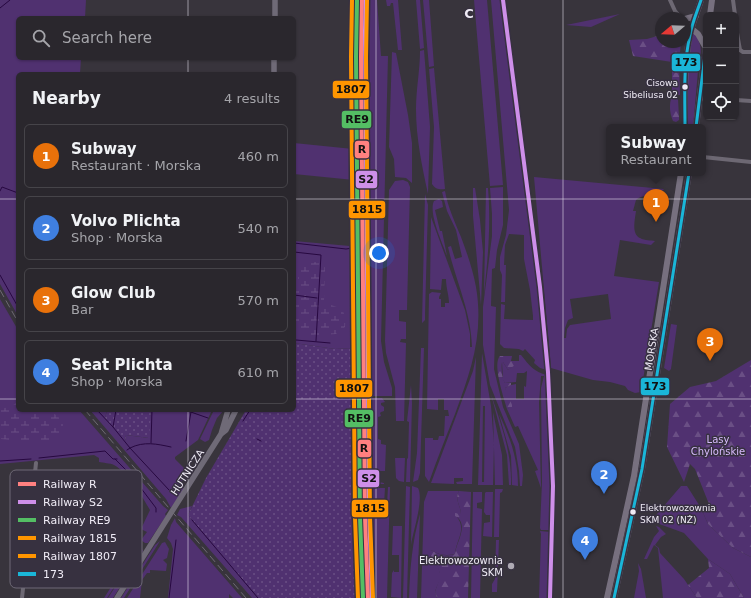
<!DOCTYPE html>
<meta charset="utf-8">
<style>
body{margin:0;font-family:"DejaVu Sans",sans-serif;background:#322f35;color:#f1f3f6}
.controls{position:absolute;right:12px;top:12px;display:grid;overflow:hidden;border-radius:6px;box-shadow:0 1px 3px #0004}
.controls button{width:36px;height:36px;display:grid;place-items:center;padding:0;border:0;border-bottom:1px solid #464449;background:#2a272d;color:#f1f3f6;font:20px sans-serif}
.compass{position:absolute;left:655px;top:12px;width:36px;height:36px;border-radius:50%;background:#2a272d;box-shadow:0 1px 3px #0004;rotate:251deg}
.you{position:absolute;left:379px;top:253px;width:14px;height:14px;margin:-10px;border:3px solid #fff;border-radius:50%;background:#1a73e8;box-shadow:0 0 0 6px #1a73e833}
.badge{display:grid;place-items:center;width:26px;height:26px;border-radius:50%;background:#95b2f1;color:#fff;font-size:13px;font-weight:700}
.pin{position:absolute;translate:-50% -33px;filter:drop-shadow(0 1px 2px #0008)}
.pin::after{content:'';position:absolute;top:21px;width:14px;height:12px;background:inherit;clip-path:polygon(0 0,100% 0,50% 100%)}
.popup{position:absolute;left:606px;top:124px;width:100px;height:52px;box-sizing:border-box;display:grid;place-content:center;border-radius:6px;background:#2a272d;filter:drop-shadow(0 1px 3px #0005);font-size:13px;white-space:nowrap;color:#a5a5aa}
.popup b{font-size:15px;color:#f1f3f6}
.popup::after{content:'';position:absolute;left:50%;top:100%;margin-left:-8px;border:8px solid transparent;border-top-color:#2a272d}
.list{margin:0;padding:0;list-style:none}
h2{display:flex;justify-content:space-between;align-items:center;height:52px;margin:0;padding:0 16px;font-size:17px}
h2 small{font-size:13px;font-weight:400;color:#a5a5aa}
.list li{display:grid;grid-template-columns:26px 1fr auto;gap:12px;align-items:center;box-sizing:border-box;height:64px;margin:0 8px 8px;padding:0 8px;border:1px solid #464449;border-radius:6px}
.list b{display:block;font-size:15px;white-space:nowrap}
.list p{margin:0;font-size:13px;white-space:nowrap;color:#a5a5aa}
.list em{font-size:13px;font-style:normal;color:#a5a5aa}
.icon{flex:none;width:22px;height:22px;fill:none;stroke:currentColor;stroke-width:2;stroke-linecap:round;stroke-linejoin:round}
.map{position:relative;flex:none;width:751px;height:598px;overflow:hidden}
.search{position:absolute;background:#2a272d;box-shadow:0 1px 3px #0004;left:16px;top:16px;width:280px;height:44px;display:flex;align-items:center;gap:10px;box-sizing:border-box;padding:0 14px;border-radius:6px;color:#a5a5aa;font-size:15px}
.panel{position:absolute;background:#2a272d;box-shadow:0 1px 3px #0004;left:16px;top:72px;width:280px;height:340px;border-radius:6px}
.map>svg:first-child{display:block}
.grass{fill:#503170;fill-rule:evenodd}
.forest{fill:url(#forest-firs)}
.wetland{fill:url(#wetland-marsh)}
.park{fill:url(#park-dots)}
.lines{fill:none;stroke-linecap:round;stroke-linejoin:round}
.stream{stroke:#270840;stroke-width:1}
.street{stroke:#6d6873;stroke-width:4}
.secondary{stroke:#6f6a77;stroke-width:5.5}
.primary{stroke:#77707f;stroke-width:6}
.rail{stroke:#6e6a73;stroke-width:1;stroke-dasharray:8 4;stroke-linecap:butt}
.bus-1-casing{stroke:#373140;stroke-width:6}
.bus-1{stroke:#1ab6d8;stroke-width:3}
.rail-1-casing{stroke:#373140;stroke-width:7}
.rail-2-casing{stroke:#373140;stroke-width:7}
.rail-3-casing{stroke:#373140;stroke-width:7}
.rail-4-casing{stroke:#373140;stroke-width:7}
.rail-5-casing{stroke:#373140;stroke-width:7}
.rail-1{stroke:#ff8080;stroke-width:4}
.rail-2{stroke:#ce8fe9;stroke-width:4}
.rail-3{stroke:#54be64;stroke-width:4}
.rail-4{stroke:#ff9500;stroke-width:4}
.rail-5{stroke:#ff9500;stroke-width:4}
.grid{fill:none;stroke:#efebf5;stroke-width:1;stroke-opacity:0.55}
.bus-dot{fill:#efebf5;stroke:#373140;stroke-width:1.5}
.poi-dot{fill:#afabb4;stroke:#373140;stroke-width:1.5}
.labels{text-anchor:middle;stroke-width:3;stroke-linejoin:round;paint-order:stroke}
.bus-label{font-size:9px;fill:#efebf5;stroke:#373140;text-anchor:end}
.street-label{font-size:10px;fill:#efebf5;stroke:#373140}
.park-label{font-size:10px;fill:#d6b9fb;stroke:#373140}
.poi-label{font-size:10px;fill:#efebf5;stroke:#373140;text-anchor:end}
.key{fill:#373140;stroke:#6e6976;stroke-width:1}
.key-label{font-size:11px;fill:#efebf5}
.grid-label{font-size:13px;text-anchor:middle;font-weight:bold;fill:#efebf5;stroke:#373140;stroke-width:3;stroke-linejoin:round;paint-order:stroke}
.line-badge{stroke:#373140;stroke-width:1.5}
.pale-badge-label{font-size:11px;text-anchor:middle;font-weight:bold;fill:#111}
</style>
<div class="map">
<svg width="751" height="598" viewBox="0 0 751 598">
<defs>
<pattern id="forest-firs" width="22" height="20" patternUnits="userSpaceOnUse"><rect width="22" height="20" fill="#503170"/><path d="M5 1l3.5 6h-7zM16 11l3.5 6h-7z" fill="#6a4f85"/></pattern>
<pattern id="wetland-marsh" width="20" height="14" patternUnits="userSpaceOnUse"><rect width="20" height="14" fill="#503170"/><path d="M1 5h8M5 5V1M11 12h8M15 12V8" fill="none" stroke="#6a4f85"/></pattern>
<pattern id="park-dots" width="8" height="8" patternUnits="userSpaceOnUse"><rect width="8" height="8" fill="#503170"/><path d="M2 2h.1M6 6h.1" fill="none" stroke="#6a4f85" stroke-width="1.8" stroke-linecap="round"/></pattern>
</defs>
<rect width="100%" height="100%" fill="#38343c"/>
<path class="grass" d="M0,0h86l-1,18h-67v40h63l-1,16h-62v242l-18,-32z
M368,0h9l4,56h7l-7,285 3,21 8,26v8h-20v-10h-2l-3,-370z
M386,0h12l4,50h-4l-5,-47h-2l-1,3h-3z
M416,0h4l4,48 -4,1z
M423,0h6l5,66 -5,1z
M474,0h13l16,185 -13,1z
M491,0h11l34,265 11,105 -7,-2 -6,-5 1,-3 -10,-11 -2,2 -4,-2 -15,-1 -4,-4 1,-40 4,1 -1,14 29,1v-4l-3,-26 -6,-31v-24l-15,-1 -4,11 -1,20h2l-1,37h-4l1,-27 -2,-5v-13l6,-22 3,-25z
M620,14l-29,13 -25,-2z
M694,32c6,11 8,14 6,27l-3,2 -6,-1 -2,-5 4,-22z
M424,50l6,77 -2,67c-6,-28 -12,-56 -12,-85 0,-20 4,-39 4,-58z
M392,52l4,1 12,62 4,28v40l-6,-5 -11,-1 -1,-18 -5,-12z
M434,68l11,121c-5,1 -10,0 -13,-5l2,-57 -5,-58z
M688,70l10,1 -5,56h-5z
M294,143l59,6 1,31 -60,-6z
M534,177l130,12c-6,8 -20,4 -28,11l-3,11h3c-1,8 -5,23 4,27 5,3 11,2 15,3l-4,4 -31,-5 -6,36 45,6 -18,110 -6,1 -7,-3 -3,-4 -15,-4 -17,-2 -42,-12zM608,294l3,25 -41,6 -3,4 -1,9h-2l1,-10 3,-8 5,-2 -3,-19z
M403,180l5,2 2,5 -3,123h-8v11l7,1v17h-5l-1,3 6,1 -2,78h-8l-1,-34 -9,-34 -1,-12 4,-151 6,-9z
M503,187v38l-6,25 -2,18 -3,1 -1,37 5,1 -2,62 9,38 16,37 4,31 -1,11h-2l-1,-15 -4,-24 -25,-62 -7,-40v-38l9,-71v-22l-2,-26z
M473,188h2l5,32 3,32 -2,53 -8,-89z
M486,188h2c3,37 0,69 -4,106z
M445,191c3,17 10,31 16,46 6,16 12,33 15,50 8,47 -5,84 -21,127 -9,23 -18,45 -26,68l-4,-6v-38h8v2h5l1,-4h5l1,-20h4l-1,-6h-4v-11h-6v11l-11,-1 2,-115 3,-2 9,1 -2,4v2h2v8h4v-4h4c0,-8 -3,-15 -3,-24h-4l-1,11 -11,-1 1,-72 34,93 5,24v13h2c-1,-36 -16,-65 -24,-100l3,-1 4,13 7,-2 -6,-27 -9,-19 -5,-19z
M425,194l3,11 -3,110v5l-3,3z
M439,199l3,2 1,6 -8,3 5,21h2l5,25c-4,-12 -19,-43 -13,-55z
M294,241l67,6 3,257 3,94h-9l-5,-250 -18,1 -41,-6z
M0,299l18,31v80h61l84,96 5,4 -3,4 1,2 -18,27h-3l-4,-3 6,-8 -6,-3 9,-19c-9,-15 -20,-36 -36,-45 -4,-2 -11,-2 -15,-3v-4l-5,-3 -94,9z
M671,324l6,1 -6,44 -2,2 -5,-3z
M421,348h3l-4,125 -2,7 -5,2 4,-29z
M482,353l9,53 3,39 -1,40h-15zM483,406h2l-1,76h-2z
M519,355h2c8,10 13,17 26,20l5,153h-2v2h-9l-1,-2 2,-46 -1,-94 3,-12h-3l-2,26 2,86 -6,-17 3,-1 -20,-44 -3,1 -8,-18 2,-1 -4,-20 6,-3 5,-1v15h8v-13l2,1 1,-16 -3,2h-7l-1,9 -11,1 -2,-3 -1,-18h1l5,8 6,-5 1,-4h4z
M476,357l-4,127h-15l-1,-2 7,-1v-3h-9v6l-23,-1 42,-112z
M411,385l1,18 -2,79h-4l1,-23 1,-1 1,-36 -2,-1z
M491,394c10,30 21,59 20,91h-2l-2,-30z
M370,398h12l3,4 -4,1v2l3,2v4l-3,1 -1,1 1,3 -3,1v22l3,1v4l5,1 -1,26h-6v11l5,1v1h-8v4h9l-1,16h3l1,-17h2l-3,111h-12l-4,-115z
M90,410h17l-2,8 20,23 1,-6 22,3 3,-28h61l-14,30 -23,17v2l11,11 -7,7 4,3 -2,3v4h2l1,2 -13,19 -5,-9z
M214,410h10l-7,8 -5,12 -3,10 -4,2 -5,-3z
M493,412l9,43 1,30h-8z
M499,414c11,23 19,45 19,72l-6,-1 -1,-29z
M395,458h10l-1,24 -5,-1 -3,-3z
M406,486l4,1 -3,111h-4z
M412,486l6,2c6,12 -5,43 -7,57z
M681,486h6l14,22 7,16 25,24 18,9v41h-7l-14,-24 -22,-15 -24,-26 -33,-12z
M495,489h8l-1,3 -2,1 -1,44h-5z
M428,491h31c-5,8 2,15 2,23l-4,3c10,13 -1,23 -2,37 -9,2 -16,1 -24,-4l-1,5c5,5 12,17 10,24 -1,4 -4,8 -5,13l2,6h-16l3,-96z
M473,492h9v10l-5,1v5l5,1 -2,89h-9z
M486,492h7l-1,45 -9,-1 1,-13 6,-1v-7h-4l-2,-3 1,-19z
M192,506l-4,9 70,83h-6l-71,-81 -4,-2 3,-6z
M420,514l-3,84h-8c1,-29 3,-56 11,-84z
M175,518l1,4 66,76h-9l-4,-4v4h-61l5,-49 -2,-6 -4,-5 4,-13z
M393,526h9l-1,72 -10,-1 1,-24 2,-3v2h5v-17h-7z
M656,526l3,1 7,7 -5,3 -6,8 4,3 1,5 24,26 13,19h-34l-5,-50 -4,-3 -7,14h-3l10,-22 5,-6z
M540,531l10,1 -1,5 1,3h2l-3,58h-10l2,-64z
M496,540h3l-2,52h-5v-8l3,-5z
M160,541l-36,57h-3l34,-53z
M165,542l4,7 -2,9 -4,2 4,4 -1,7 -16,-1v3h-3l-5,7 -2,18h-13l35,-55z
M138,545l2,2 -33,51h-3z
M141,547l2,4 -30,47h-5z
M638,563l3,6 5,29h-12l5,-27z"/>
<path class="forest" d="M661,35v7h20l-2,21 1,32 -8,-1v-32l-39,-6 -4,-16 18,-1z
M675,97l3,2 1,19v2l-3,2 -3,-1c-3,-7 -4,-15 -2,-22z
M353,348h6l1,195 3,55h-5z
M500,356h12l-1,5h4v4l-7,5 -5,-8h-1c-1,5 0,17 3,21h6v2l-6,3 7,17v2l-5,2c-3,-11 -15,-45 -7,-53z
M751,360v197l-18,-9 -25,-24 -7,-16 8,-4 -14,-35 -5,-5 -6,18 -17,-35 3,-43 20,-17 26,-6z
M459,491l12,1 -3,106h-31l-2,-6c5,-16 8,-16 -1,-32 -2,-3 -4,-4 -5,-8l2,-2c8,5 15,7 24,4 1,-12 15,-30 0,-38v-3l6,1c0,-8 -7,-15 -2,-23z
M708,559l22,15 14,24h-47l-9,-13 21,-17z"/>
<path class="wetland" d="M315,262h8l2,6 -1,32c11,11 23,2 21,27l-9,7 -24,2 -9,-7 -9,2v-45l4,-2v-13l3,-5z
M18,402v8h32l13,11v8l-6,9 -10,5 -23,-2 -7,-2 -8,1 -8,-1 -1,-3v-27l10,-2z"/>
<path class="park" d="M294,343l41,6 18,-1 5,250h-100l-70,-83 18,-37 40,-68h48z
M107,410h44l-2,28 -23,-3 -1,7 -20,-24z"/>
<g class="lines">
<path class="stream" d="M0,8l10,-8
M355,123v-15
M352,144v-19
M0,191l2,-4 16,6
M294,243l52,6 7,-1
M294,252l27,3 -5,86
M0,275l18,32
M294,295l23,3
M294,339l2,1 34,3
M97,410l16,17
M116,410l-3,17 17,21c14,-7 27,-4 41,-1
M185,410l23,8
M243,421l7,-11
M257,439l4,2
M186,441l5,-29
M151,443l1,-33
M127,450l3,-2 39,42
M39,458l66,-7 8,8h4
M115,459l16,16 25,33v4
M0,461l31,-2
M192,520l66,78
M169,598l7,-58"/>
<path class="street" d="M670,0l5,11 6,7
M733,0l2,15
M685,22l7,7
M736,27l4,23 3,2h8
M699,98l7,1
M736,100l15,1
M703,157l48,5
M22,598l14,-135"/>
<path class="secondary" d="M275,18v-18
M274,74v-16
M221,434l7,-24
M117,598l104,-164 5,-4 10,-20"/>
<path class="primary" d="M710,15l2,-15
M685,19l11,-3
M692,29l6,5 8,14
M687,58l3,4 4,2 10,-5
M685,127c0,-29 -1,-59 4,-88 2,-13 8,-26 12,-39
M696,127l10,-80
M607,598l27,-122 47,-303
M614,598l28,-129 47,-296"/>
<path class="rail" d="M0,290l18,32
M85,410l161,188"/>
<defs>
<path id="bus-1" d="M685,127c0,-30 -2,-62 5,-92 2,-12 7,-23 11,-35
M696,127l10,-80
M614,598l28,-129 47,-296"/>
</defs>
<use href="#bus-1" class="bus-1-casing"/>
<use href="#bus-1" class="bus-1"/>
<defs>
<path id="rail-1" d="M362,0l-1,57 4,460 3,81"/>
<path id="rail-2" d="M366,0l-1,31 4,475 3,92
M503,0l37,287 8,85 5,114 -3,112"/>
<path id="rail-3" d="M357,0l-1,57 4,460 3,81"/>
<path id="rail-4" d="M367,0l-1,57 4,460 3,81"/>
<path id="rail-5" d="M352,0l-1,57 4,460 3,81"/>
</defs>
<use href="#rail-1" class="rail-1-casing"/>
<use href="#rail-2" class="rail-2-casing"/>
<use href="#rail-3" class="rail-3-casing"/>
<use href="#rail-4" class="rail-4-casing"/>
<use href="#rail-5" class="rail-5-casing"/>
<use href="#rail-1" class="rail-1"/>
<use href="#rail-2" class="rail-2"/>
<use href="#rail-3" class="rail-3"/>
<use href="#rail-4" class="rail-4"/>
<use href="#rail-5" class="rail-5"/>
</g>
<path class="grid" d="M188,0v18M376,0v598M563,0v598M188,58v16M0,199h18M294,199h457M0,399h18M294,399h457M188,410v188"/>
<g class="bus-dot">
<circle cx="685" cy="87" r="3.5"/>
<circle cx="633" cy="512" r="3.5"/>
</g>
<circle class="poi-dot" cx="511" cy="566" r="4"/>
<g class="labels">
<g class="bus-label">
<text x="678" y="86">Cisowa<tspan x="678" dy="12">Sibeliusa 02</tspan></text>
<text x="640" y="511" text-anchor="start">Elektrowozownia<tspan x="640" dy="12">SKM 02 (NŻ)</tspan></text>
</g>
<g class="street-label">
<text transform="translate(651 349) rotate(-81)" y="4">MORSKA</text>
<text transform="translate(187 472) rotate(-57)" y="4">HUTNICZA</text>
</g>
<g class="park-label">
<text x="718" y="443">Lasy<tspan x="718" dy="12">Chylońskie</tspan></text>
</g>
<g class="poi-label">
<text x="503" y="564">Elektrowozownia<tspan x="503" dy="12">SKM</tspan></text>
</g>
</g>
<rect x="10" y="470" width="132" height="118" rx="6" class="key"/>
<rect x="18" y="482" width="18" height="4" fill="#ff8080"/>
<rect x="18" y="500" width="18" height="4" fill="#ce8fe9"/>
<rect x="18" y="518" width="18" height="4" fill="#54be64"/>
<rect x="18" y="536" width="18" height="4" fill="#ff9500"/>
<rect x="18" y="554" width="18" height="4" fill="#ff9500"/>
<rect x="18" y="572" width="18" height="4" fill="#1ab6d8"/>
<g class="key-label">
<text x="43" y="488">Railway R</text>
<text x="43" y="506">Railway S2</text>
<text x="43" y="524">Railway RE9</text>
<text x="43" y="542">Railway 1815</text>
<text x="43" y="560">Railway 1807</text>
<text x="43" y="578">173</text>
</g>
<g class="grid-label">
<text x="469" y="18">C</text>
</g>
<g class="line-badge">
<rect x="671" y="53" width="30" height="19" rx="4" fill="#1ab6d8"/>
<rect x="332" y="80" width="38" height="19" rx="4" fill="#ff9500"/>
<rect x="341" y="110" width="31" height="19" rx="4" fill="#54be64"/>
<rect x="354" y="140" width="16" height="19" rx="4" fill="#ff8080"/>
<rect x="355" y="170" width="23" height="19" rx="4" fill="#ce8fe9"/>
<rect x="348" y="200" width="38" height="19" rx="4" fill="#ff9500"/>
<rect x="640" y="377" width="30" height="19" rx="4" fill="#1ab6d8"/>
<rect x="335" y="379" width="38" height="19" rx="4" fill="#ff9500"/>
<rect x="344" y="409" width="30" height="19" rx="4" fill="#54be64"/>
<rect x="357" y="439" width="15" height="19" rx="4" fill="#ff8080"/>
<rect x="357" y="469" width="23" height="19" rx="4" fill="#ce8fe9"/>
<rect x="351" y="499" width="38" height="19" rx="4" fill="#ff9500"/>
</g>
<g class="pale-badge-label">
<text x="686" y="66">173</text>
<text x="351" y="93">1807</text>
<text x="357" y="123">RE9</text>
<text x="362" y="153">R</text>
<text x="366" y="183">S2</text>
<text x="367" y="213">1815</text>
<text x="655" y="390">173</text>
<text x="354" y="392">1807</text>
<text x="359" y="422">RE9</text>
<text x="364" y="452">R</text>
<text x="369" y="482">S2</text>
<text x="370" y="512">1815</text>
</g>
</svg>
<div class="controls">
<button>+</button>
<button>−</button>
<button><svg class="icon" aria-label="locate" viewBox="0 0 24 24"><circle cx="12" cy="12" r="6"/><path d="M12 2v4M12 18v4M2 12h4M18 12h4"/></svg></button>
</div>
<svg class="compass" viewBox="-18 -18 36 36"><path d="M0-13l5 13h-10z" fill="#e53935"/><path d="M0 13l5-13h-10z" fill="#a5a5aa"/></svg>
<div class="you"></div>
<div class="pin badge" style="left:656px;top:222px;background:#e8710a">1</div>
<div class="popup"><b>Subway</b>Restaurant</div>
<div class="pin badge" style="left:604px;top:494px;background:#3f7fe0">2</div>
<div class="pin badge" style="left:710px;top:361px;background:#e8710a">3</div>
<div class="pin badge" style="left:585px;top:560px;background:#3f7fe0">4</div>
<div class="search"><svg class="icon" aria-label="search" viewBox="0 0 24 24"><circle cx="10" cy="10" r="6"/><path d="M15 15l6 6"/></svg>Search here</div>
<section class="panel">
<h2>Nearby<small>4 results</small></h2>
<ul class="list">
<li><span class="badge" style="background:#e8710a">1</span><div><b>Subway</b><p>Restaurant · Morska</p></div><em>460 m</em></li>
<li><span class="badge" style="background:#3f7fe0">2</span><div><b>Volvo Plichta</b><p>Shop · Morska</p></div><em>540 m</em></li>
<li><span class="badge" style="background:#e8710a">3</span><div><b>Glow Club</b><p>Bar</p></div><em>570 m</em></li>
<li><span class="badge" style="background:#3f7fe0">4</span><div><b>Seat Plichta</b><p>Shop · Morska</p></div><em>610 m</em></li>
</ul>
</section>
</div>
